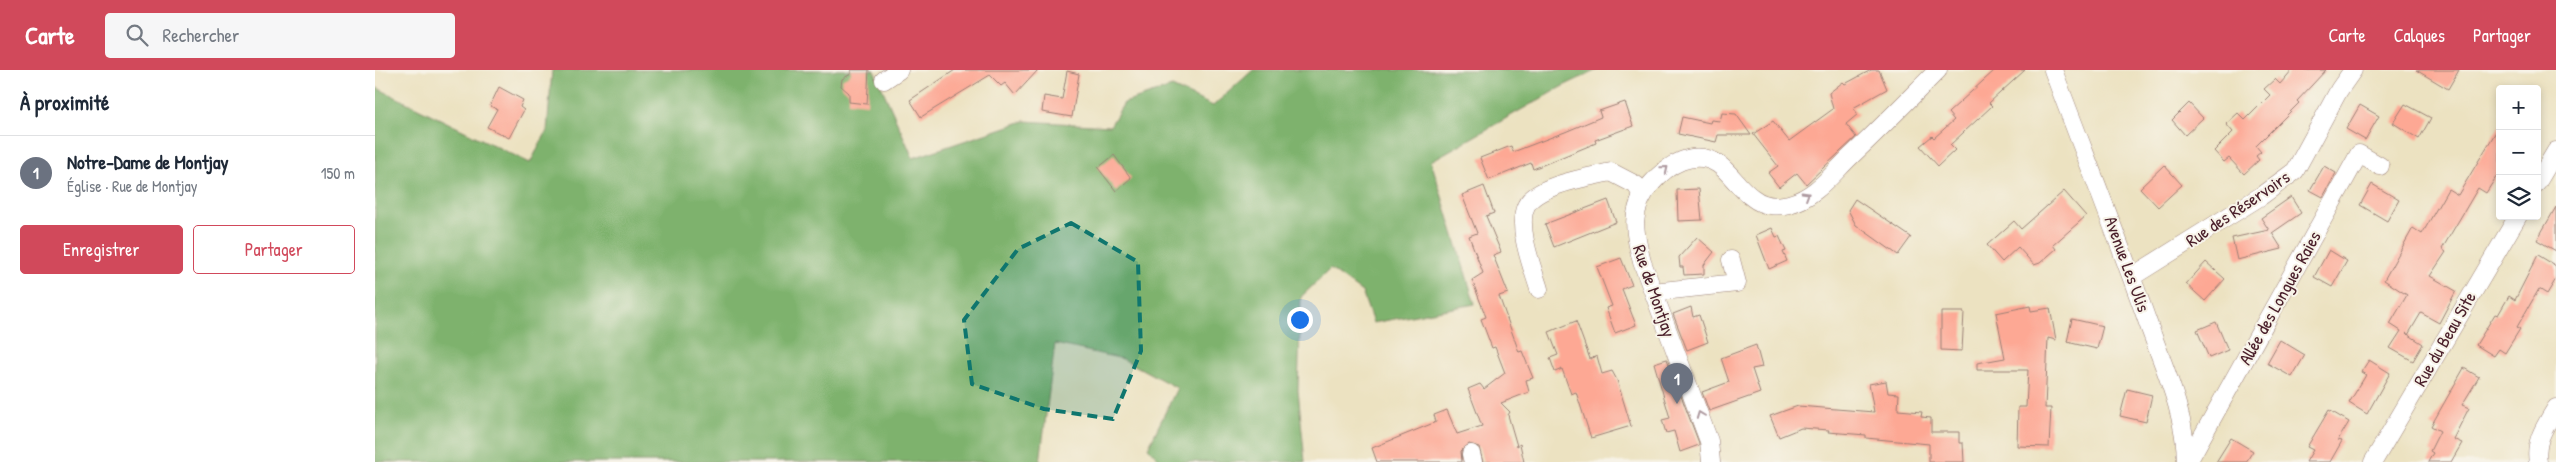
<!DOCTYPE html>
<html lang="fr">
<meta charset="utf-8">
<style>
body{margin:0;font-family:"Patrick Hand",sans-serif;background:#f6f6f7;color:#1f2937}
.controls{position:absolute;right:15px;top:15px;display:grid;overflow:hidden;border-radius:5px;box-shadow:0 2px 8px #0003}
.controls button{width:45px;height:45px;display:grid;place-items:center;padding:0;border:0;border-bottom:1px solid #e0e1e3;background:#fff;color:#1f2937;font:25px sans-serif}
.you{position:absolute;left:924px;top:249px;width:18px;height:18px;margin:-12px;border:4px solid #fff;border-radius:50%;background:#1a73e8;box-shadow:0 0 0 8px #1a73e833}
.badge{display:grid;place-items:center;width:32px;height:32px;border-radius:50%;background:#d1495b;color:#fff;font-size:16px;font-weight:700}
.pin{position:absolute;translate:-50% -41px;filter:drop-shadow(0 1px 2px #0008)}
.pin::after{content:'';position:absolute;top:26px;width:18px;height:15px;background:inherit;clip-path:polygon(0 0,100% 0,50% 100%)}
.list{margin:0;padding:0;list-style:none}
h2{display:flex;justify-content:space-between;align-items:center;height:65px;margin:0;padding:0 20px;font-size:21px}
h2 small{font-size:16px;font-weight:400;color:#747a83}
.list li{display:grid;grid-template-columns:32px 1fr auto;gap:15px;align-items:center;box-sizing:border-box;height:75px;padding:0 20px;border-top:1px solid #e0e1e3}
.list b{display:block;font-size:19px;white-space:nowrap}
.list p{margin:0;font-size:16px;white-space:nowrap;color:#747a83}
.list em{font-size:16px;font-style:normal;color:#747a83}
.actions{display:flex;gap:10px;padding:15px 20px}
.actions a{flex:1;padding:11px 0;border:1px solid #d1495b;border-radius:5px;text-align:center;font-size:18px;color:#d1495b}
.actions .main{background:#d1495b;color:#fff}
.icon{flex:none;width:28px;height:28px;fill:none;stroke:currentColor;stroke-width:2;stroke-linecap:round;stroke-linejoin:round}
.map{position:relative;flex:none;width:2181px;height:392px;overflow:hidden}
header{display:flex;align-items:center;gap:30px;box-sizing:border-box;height:70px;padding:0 25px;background:#d1495b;color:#fff}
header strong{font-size:24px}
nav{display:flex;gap:28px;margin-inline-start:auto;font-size:18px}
.search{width:350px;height:45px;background:#f6f6f7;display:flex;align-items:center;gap:12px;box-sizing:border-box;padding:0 18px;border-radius:5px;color:#747a83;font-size:19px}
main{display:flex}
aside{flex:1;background:#fff}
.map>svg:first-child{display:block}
.forest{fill:#7eb26d;stroke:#64684c}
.building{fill:#fda894}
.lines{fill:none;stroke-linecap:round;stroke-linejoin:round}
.minor-casing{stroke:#9b8076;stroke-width:19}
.minor{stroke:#fff;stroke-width:18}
.oneway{stroke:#ae9aa0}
.marked{fill:#0f766e;fill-opacity:0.2;stroke:#0f766e;stroke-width:4;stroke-dasharray:10 6;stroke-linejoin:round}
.labels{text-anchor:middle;stroke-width:4;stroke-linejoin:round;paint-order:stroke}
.street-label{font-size:18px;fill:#4a1f2b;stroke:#f7f3e8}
</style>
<header>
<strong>Carte</strong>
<div class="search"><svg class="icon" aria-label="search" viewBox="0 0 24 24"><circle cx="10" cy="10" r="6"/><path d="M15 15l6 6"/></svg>Rechercher</div>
<nav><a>Carte</a><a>Calques</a><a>Partager</a></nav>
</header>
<main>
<aside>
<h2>À proximité<small></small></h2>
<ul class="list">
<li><span class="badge" style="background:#6b7280">1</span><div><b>Notre-Dame de Montjay</b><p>Église · Rue de Montjay</p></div><em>150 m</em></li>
</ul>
<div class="actions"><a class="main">Enregistrer</a><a>Partager</a></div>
</aside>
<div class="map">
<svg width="2181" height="392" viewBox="0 0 2181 392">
<rect width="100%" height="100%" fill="#f7f3e8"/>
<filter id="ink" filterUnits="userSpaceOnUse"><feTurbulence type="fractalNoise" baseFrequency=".02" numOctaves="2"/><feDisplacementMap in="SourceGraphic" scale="10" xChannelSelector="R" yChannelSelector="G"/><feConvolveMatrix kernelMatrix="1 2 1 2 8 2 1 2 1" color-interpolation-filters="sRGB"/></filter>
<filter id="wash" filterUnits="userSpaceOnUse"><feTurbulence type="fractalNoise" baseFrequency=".0096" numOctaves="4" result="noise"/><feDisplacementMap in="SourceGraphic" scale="20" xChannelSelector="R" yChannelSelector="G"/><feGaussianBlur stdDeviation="1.12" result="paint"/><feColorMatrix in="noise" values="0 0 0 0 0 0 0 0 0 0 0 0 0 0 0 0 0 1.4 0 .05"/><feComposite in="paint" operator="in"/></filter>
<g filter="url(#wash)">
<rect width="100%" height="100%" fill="#ece2c1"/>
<path class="forest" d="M177,0h322l39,88 111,-37 86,5 14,-23 48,-16 41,19 40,-36h344l-34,16 -132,75 44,143 -102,19 -11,-31 -32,-23 -29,28 -3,93 7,72h-143l-14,-14 29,-60 -54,-29 -68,-15 -15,118h-665v-375l155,76 17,-32z"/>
<g id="blocks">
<path class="building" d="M476,0h18l-2,34 -18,-2v-9l-8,-7 1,-7 9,-5z
M580,0h83l-23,25 -10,-12 -4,3 -11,-11 -69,42 -11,-17z
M1496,0h8l8,19 -34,19 5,6 -12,10 10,13 -50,47 -9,-11 -18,14 -11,-14 10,-7 -25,-32 20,-13 16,20 44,-32 -4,-16 14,-11 2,2z
M1620,0h30l-36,33 3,3 -42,39 5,5 -17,16 -18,-20 12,-10 2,2 20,-18 -6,-7z
M1917,0h34l-29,31 2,2 -43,43 5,6 -5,4 3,4 -15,14 -15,-16 -5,4 -10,-11 19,-19 -7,-8 12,-11 7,7 25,-25 -6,-6 11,-10 5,5z
M2041,0h43l-11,19z
M692,1l12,3 -7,43 -30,-5 2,-16 18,3z
M124,17l24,13 -3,7 4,3 -15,28 -22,-11 10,-18 -7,-3z
M1250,32l8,24 -38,14 1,3 -63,26 -2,-6 -42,17 -9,-22 31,-12 2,6 52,-20 36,-15 -2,-6z
M1814,33l14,15 -18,17 -13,-15z
M2030,34l26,14 -12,21 -26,-16z
M1985,35l19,11 -14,24 -19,-11z
M1347,43l14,1 15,21h-33l-2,7 -38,-8 4,-17 28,6 1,-3 9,1z
M2125,55v46l-14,22 -8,-5 -36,61 4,3 -16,24 26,15 -17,32 -18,-10 -13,22 -2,-2 17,11 -10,17 -23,-13 11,-17 -11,-7 17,-29 -23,-15 29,-52 9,6 26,-45 10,6z
M739,85l17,23 -15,13 -18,-23z
M1789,95l18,20 -24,22 -18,-19z
M1949,96l12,7 -13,24 -13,-7z
M1997,114l27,16 -12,21 -27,-16z
M1109,116l10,27 -8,3 15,36 -8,3 15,38 -9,3 20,56 3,-1 11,27 -7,2 3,12 -28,11 9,9 -2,3 9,31 3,-2 4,18h-41l-4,-15 -10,-3 -8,7 1,11h-85l-5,-14 64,-26 -2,-7 13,-5 10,24 25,-8 -14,-37 12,-5 4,5 21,-16 -10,-26 -3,1 -11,-29 5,-2 -14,-37 11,-7 -14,-37 8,-3 -15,-38z
M1324,119l3,31 -24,1 -1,-31z
M1689,121l22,25 -33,29 3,4 -16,14 -6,2 -16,-18 -16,15 -15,-17 27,-24 7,8z
M1916,127l10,16 -29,20 10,16 -45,11 -5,-22 37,-8 -8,-12z
M1480,129l56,38 -13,18 -42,-30 -8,-15z
M1233,130l8,22 -62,25 -9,-23z
M2181,137v44l-19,-11z
M1397,158l4,9 3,-1 7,15 -3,1 4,9 -18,8 -13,-34z
M1322,167l17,15 -10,13v9l-20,1 -1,-8h-3l-1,-10z
M1954,180l18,11 -15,26 -18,-10z
M2163,185l18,11v13l-9,15 -8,-5 -22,38 3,2 -15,24 -6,-4 -5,7 -18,-11 19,-31 3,1 11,-19 6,4z
M1246,188l11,27 -10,4 14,36 -21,8 -9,-25 6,-2 -15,-39z
M1831,192l19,17 -20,22 -19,-17z
M1655,236l1,5 19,-3 6,32 -8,-2 -3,70h6l-2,39 -32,-1 1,-39h8l2,-37h-51v-7l28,-5 -9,-45z
M1316,237l2,10 6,-2 9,27 -21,8 -14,-36z
M1566,242h23l-2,39 -21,-1z
M1697,249l31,7 -6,23 -30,-7z
M1201,251l14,38 7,-3 5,18 10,-3 5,9 14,46 -40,12 -15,-46 -5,2 -9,-25 -7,3 -5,-14 8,-3 -9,-23z
M1841,252l12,28 -19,8 -12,-28z
M1905,270l25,15 -13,22 -25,-14z
M1381,275l6,22 -10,2 8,24 -51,18 -7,-19 27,-10 -8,-24z
M1292,289l32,84v2l-19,7 -6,-21 -8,2 -4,-13 8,-2 -16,-55z
M1994,290l21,13 -23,41 -18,-11 17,-28 -5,-3z
M2089,298l15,9 -17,28 7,3 -16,31 9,4 -11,19h-23l5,-9 -3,-2 10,-20 -9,-5z
M1511,311l2,12 11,1 -1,16 24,2 -1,5 10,1v14h28v11h4l1,19h-35v-18l-63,-6v-3l-38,-3 1,-2 -28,-2 -22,9 -9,-21 28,-10 76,6 -5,-28z
M1752,319l25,6 -6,27 -26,-6z
M1954,340l20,12 -11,18 4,1 -12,21h-24l7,-12 -6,-3z
M1856,368l22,13 -7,11h-30z"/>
</g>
</g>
<g filter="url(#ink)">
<use href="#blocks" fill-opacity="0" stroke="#9b8076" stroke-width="1"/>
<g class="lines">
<defs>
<path id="minor" d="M1678,0c32,85 65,168 95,253 16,45 38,91 38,139
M509,10l15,-10
M2162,113l19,-32
M1758,206l128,-80 34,-25 44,-81 14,-20
M1164,219c-6,-20 -23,-62 -13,-83 10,-21 63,-29 85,-34l25,13 6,10
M1278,222l84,-9 -6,-23
M1096,384l2,8
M1336,392l-2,-21 -67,-179c-8,-31 -13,-52 9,-78 16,-19 43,-36 67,-20 13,9 21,25 35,34 10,8 24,9 36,6 26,-6 44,-31 62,-48 30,-28 58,-57 87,-86
M1813,392l171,-308 21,12
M1998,392l145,-246
M2163,392c-4,-21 8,-37 18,-54"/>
</defs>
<use href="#minor" class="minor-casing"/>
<use href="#minor" class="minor"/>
</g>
<defs><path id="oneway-chevron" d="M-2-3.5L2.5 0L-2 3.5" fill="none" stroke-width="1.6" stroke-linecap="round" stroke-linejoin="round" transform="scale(1.25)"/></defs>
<g class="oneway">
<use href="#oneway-chevron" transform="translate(1290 99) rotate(-39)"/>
<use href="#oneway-chevron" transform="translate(1431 125) rotate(-31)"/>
<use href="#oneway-chevron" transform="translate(1325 345) rotate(-111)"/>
</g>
</g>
<path class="marked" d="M696,153l67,39 3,89 -28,68 -69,-10 -72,-25 -8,-64 54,-71z"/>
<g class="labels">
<g class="street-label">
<text transform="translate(1863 139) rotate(-34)" y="6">Rue des Réservoirs</text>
<text transform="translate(1752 194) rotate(70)" y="6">Avenue Les Ulis</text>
<text transform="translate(1279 221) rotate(71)" y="6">Rue de Montjay</text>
<text transform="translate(1905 228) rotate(-61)" y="6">Allée des Longues Raies</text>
<text transform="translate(2070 269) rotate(-60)" y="6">Rue du Beau Site</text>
</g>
</g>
</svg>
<div class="controls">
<button>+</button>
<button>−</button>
<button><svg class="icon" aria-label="layers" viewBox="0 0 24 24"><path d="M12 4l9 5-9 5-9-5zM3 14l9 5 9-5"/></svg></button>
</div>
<div class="you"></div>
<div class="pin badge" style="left:1302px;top:334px;background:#6b7280">1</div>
</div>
</main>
